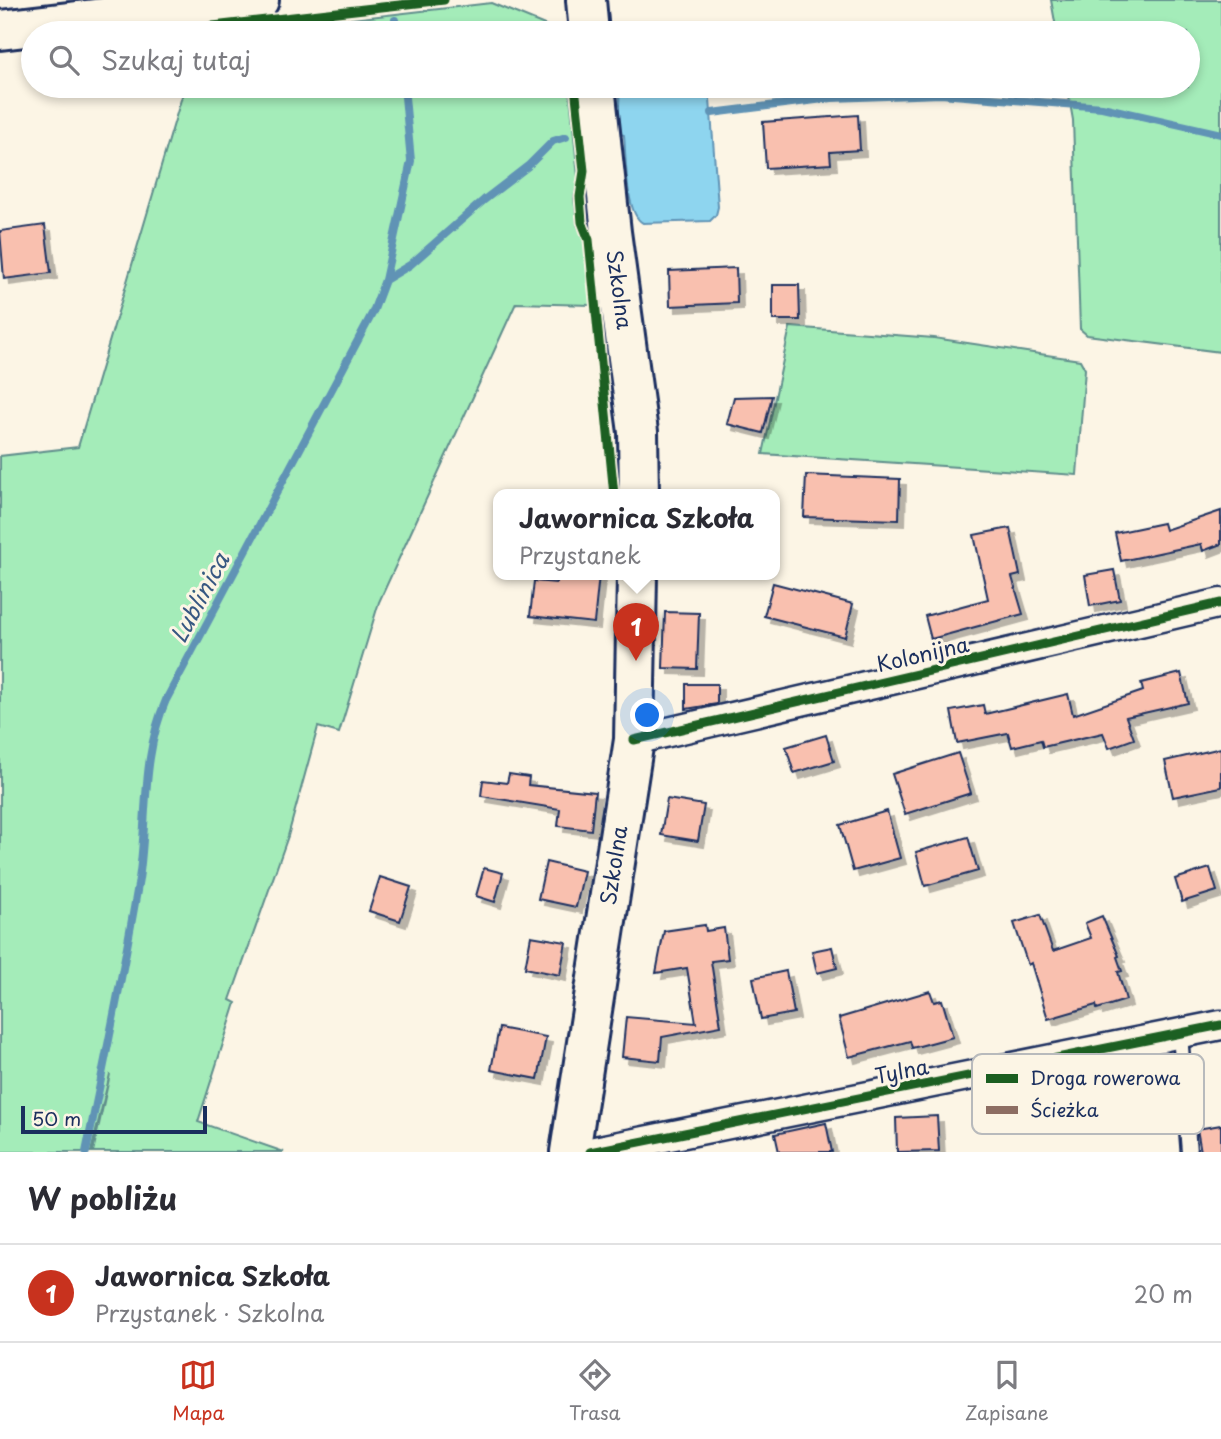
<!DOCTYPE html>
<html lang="pl">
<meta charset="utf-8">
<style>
body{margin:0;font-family:"Playpen Sans",sans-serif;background:#f7f7f7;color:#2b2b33}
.scale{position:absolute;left:21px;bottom:18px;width:186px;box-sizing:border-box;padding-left:7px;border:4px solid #1b2f5e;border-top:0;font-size:19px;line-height:24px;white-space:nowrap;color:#1b2f5e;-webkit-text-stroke:5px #fcf5e5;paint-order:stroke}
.you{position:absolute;left:648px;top:716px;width:24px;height:24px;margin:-18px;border:5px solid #fff;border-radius:50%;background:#1a73e8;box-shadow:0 0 0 10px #1a73e833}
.badge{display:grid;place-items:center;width:46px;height:46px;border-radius:50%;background:#c8321e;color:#fff;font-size:23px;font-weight:700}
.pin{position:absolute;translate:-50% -58px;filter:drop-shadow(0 2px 4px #0008)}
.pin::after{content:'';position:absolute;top:37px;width:24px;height:21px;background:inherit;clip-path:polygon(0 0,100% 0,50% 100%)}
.popup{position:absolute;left:493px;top:489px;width:287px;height:91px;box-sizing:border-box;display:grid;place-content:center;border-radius:14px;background:#fff;filter:drop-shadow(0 2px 5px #0005);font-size:23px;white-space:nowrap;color:#7c7c81}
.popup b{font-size:26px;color:#2b2b33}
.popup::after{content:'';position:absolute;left:50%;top:100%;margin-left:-14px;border:14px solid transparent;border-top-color:#fff}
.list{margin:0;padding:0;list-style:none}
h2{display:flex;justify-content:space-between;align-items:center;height:91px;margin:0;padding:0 28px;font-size:30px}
h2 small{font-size:23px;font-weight:400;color:#7c7c81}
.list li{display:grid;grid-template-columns:46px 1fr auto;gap:21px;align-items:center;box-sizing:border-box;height:98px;padding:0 28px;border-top:2px solid #e1e1e2}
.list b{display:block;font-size:26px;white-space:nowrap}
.list p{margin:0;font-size:23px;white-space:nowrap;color:#7c7c81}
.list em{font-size:23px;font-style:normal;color:#7c7c81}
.icon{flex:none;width:38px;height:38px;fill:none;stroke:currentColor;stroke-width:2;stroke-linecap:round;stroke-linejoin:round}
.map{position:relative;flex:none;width:1221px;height:1152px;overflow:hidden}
.search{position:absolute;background:#fff;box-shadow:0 4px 10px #0003;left:21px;right:21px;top:21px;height:77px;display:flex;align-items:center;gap:18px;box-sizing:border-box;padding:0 24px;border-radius:38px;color:#7c7c81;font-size:26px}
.sheet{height:189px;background:#fff}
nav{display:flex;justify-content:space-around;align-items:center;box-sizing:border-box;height:98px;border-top:2px solid #e1e1e2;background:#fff;font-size:19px;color:#7c7c81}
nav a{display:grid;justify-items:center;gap:4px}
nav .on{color:#c8321e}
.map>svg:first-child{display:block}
.green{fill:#a4ecb9;stroke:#608e8c;stroke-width:2}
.water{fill:#8ed5ef;stroke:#6093b5;stroke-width:2}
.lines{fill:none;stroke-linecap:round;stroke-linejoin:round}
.stream{stroke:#6093b5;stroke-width:8}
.building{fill:#f9c0af;stroke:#1b2f5e;stroke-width:2;filter:url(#shadow)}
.lane-casing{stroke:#1b2f5e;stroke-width:19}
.street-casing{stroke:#1b2f5e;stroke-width:33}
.secondary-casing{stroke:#1b2f5e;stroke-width:44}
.lane{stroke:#fcf5e5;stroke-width:14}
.street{stroke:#fcf5e5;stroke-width:28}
.secondary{stroke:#fcf5e5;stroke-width:38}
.quiet{stroke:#8d6e63;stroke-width:7;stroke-dasharray:14 7;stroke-linecap:butt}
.cycleway-casing{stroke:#fcf5e5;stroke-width:13}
.cycleway{stroke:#1b5e20;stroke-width:9}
.labels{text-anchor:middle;stroke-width:6;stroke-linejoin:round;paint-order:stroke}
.street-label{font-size:21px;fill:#1b2f5e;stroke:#fcf5e5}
.water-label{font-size:23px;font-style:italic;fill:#385882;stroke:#fcf5e5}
.key{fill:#fcf5e5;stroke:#b8babc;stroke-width:2}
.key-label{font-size:19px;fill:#1b2f5e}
</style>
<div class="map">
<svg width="1221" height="1152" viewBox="0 0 1221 1152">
<defs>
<filter id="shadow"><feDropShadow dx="6" dy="6" stdDeviation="0" flood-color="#0004"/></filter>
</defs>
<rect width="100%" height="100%" fill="#fcf5e5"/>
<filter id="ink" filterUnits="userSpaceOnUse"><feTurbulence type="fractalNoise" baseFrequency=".0143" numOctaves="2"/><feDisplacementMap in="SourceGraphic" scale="14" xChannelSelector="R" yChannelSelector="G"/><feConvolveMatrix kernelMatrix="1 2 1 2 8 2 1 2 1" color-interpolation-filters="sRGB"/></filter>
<g filter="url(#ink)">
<path class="green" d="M1051,0h170v352l-134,-17 -7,-6 -7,-209 -6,-34h121v-53h-131z
M491,3l73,30h-334z
M185,86h384l9,92 -4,20 3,27 7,14 7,66 -75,-2 -137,299 -40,131 -21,-6 -30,109 -58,164 6,3 -38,119 86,30h-191l17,-78 -19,78h-91v-696l78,-9z
M790,327l144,11 146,22 5,9 -8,106 -314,-21z"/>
<path class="water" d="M678,22l18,2 6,9h-76z
M620,86h89l9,121 -2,8 -6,6 -67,2c-18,-9 -17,-68 -19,-88l-4,-1 -3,-24 2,-5z"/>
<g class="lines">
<path class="stream" d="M395,20l2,13
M712,113l120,-15 109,-4 161,13 119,27
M385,280l25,-15 74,-65 44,-34 25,-25 13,-4
M86,1152c19,-91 38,-182 53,-273 9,-60 2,-122 27,-179l207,-388 12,-32 26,-119 -7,-75"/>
</g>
<path class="building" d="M858,115l2,35 -30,2 1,12 -65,4 -3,-46z
M45,225l6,48 -47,6 -4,-48z
M736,268l1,35 -67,3 -1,-35z
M773,285h26l1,35h-27z
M772,396l-9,37 -36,-9 7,-27z
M806,475l94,4 -1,41 -95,-3z
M1221,511v33l-18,7 -2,-7 -80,17 -6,-28 48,-10 2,7z
M1010,528l10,47 -8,2 11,37 -92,25 -6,-23 63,-17 -14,-64z
M1114,570l6,30 -30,6 -5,-31z
M557,575h42l-5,48 -64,-7 4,-35 22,2z
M773,583l80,21 -8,33 -81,-21z
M665,612l34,1 -2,56 -34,-1z
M1181,673l7,30 -62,14 8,22 -25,9 -6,-15 -60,14 -2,-7 -29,7 -4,-14 -51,10 -6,-32 32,-6 2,9 83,-20 5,21 70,-24 -2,-8z
M686,684h31v20l-31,5z
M826,735l8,26 -40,12 -8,-26z
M1221,748v39l-48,10 -8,-36z
M958,753l13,40 -66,21 -13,-40z
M509,774l20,3 -1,8 67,7 -4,38 -33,-4 2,-17 -79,-13 2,-16 24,3z
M667,799l37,6 -6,36 -37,-6z
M887,811l13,47 -47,13 -13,-46z
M968,837l10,34 -53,15 -9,-34z
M546,862l38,9 -8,36 -38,-8z
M484,868l19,5 -8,29 -19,-6z
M1210,868l7,23 -35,11 -7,-23z
M380,877l31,10 -11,34 -31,-10z
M1040,915l13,36 38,-13 -6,-15 17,-7 17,40 -2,1 5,14 -4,1 8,28 -29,9 -1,-4 -48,14 -17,-56 -3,2 -14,-42z
M705,925l1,6 18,-3 4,31 -17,2 10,65 -59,11 -2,24 -38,-4 4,-40 70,6 -9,-55 -31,5 8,-42z
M531,936l35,6 -6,33 -35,-7z
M832,947l5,21 -20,5 -5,-22z
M786,971l8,42 -33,6 -8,-41z
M930,991l4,11 8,-2 11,37 -41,11 -2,-7 -61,16 -10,-39z
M499,1028l47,9 -8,42 -47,-9z
M937,1116l2,35 -42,1 -1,-34z
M826,1123l6,29h-53l-4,-18z
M1221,1125v27h-20l-4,-23z"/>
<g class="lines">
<defs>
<path id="lane" d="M1180,1034l9,118"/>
<path id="street" d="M634,740l587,-137
M590,1152l631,-127"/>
<g id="secondary">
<path d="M586,0l3,33"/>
<path d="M0,30l259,-30"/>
<path id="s1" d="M595,86l16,146 27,200 1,63"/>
<path id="s2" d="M570,1152l64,-412 3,-165"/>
</g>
</defs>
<use href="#lane" class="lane-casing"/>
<use href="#street" class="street-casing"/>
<use href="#secondary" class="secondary-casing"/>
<use href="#lane" class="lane"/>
<use href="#street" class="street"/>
<use href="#secondary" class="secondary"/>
<path class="quiet" d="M569,25l1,8"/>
<defs>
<path id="cycleway" d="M182,33l22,-6 240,-27
M575,86l9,85 -4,26 2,25 7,18 25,255
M634,740l587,-137
M590,1152l631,-127"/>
</defs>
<use href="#cycleway" class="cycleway-casing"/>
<use href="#cycleway" class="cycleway"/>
</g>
</g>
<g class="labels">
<g class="street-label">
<text dy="7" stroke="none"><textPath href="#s1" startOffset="205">Szkolna</textPath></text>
<text transform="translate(923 655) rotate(-13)" y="7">Kolonijna</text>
<text dy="7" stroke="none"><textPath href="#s2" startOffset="290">Szkolna</textPath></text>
<text transform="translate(902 1072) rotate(-11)" y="7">Tylna</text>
</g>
<g class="water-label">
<text transform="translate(200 598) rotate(-62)" y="8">Lublinica</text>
</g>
</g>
<rect x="972" y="1054" width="232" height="80" rx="10" class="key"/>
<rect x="986" y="1074" width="32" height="9" fill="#1b5e20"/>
<rect x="986" y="1106" width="32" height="8" fill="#8d6e63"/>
<g class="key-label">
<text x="1030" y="1085">Droga rowerowa</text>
<text x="1030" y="1117">Ścieżka</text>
</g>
</svg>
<div class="scale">50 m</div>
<div class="you"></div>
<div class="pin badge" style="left:636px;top:661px">1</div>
<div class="popup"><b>Jawornica Szkoła</b>Przystanek</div>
<div class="search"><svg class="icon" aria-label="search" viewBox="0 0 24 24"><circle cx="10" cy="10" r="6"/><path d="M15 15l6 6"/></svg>Szukaj tutaj</div>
</div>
<section class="sheet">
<h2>W pobliżu<small></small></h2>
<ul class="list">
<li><span class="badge">1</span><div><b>Jawornica Szkoła</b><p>Przystanek · Szkolna</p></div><em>20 m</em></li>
</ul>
</section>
<nav>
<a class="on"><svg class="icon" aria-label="map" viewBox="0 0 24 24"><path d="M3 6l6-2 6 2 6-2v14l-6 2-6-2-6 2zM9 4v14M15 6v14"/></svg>Mapa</a>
<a><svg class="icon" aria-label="directions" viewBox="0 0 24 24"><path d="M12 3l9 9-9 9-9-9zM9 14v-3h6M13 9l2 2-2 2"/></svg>Trasa</a>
<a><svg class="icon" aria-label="saved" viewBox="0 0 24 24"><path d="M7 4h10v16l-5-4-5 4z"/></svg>Zapisane</a>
</nav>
